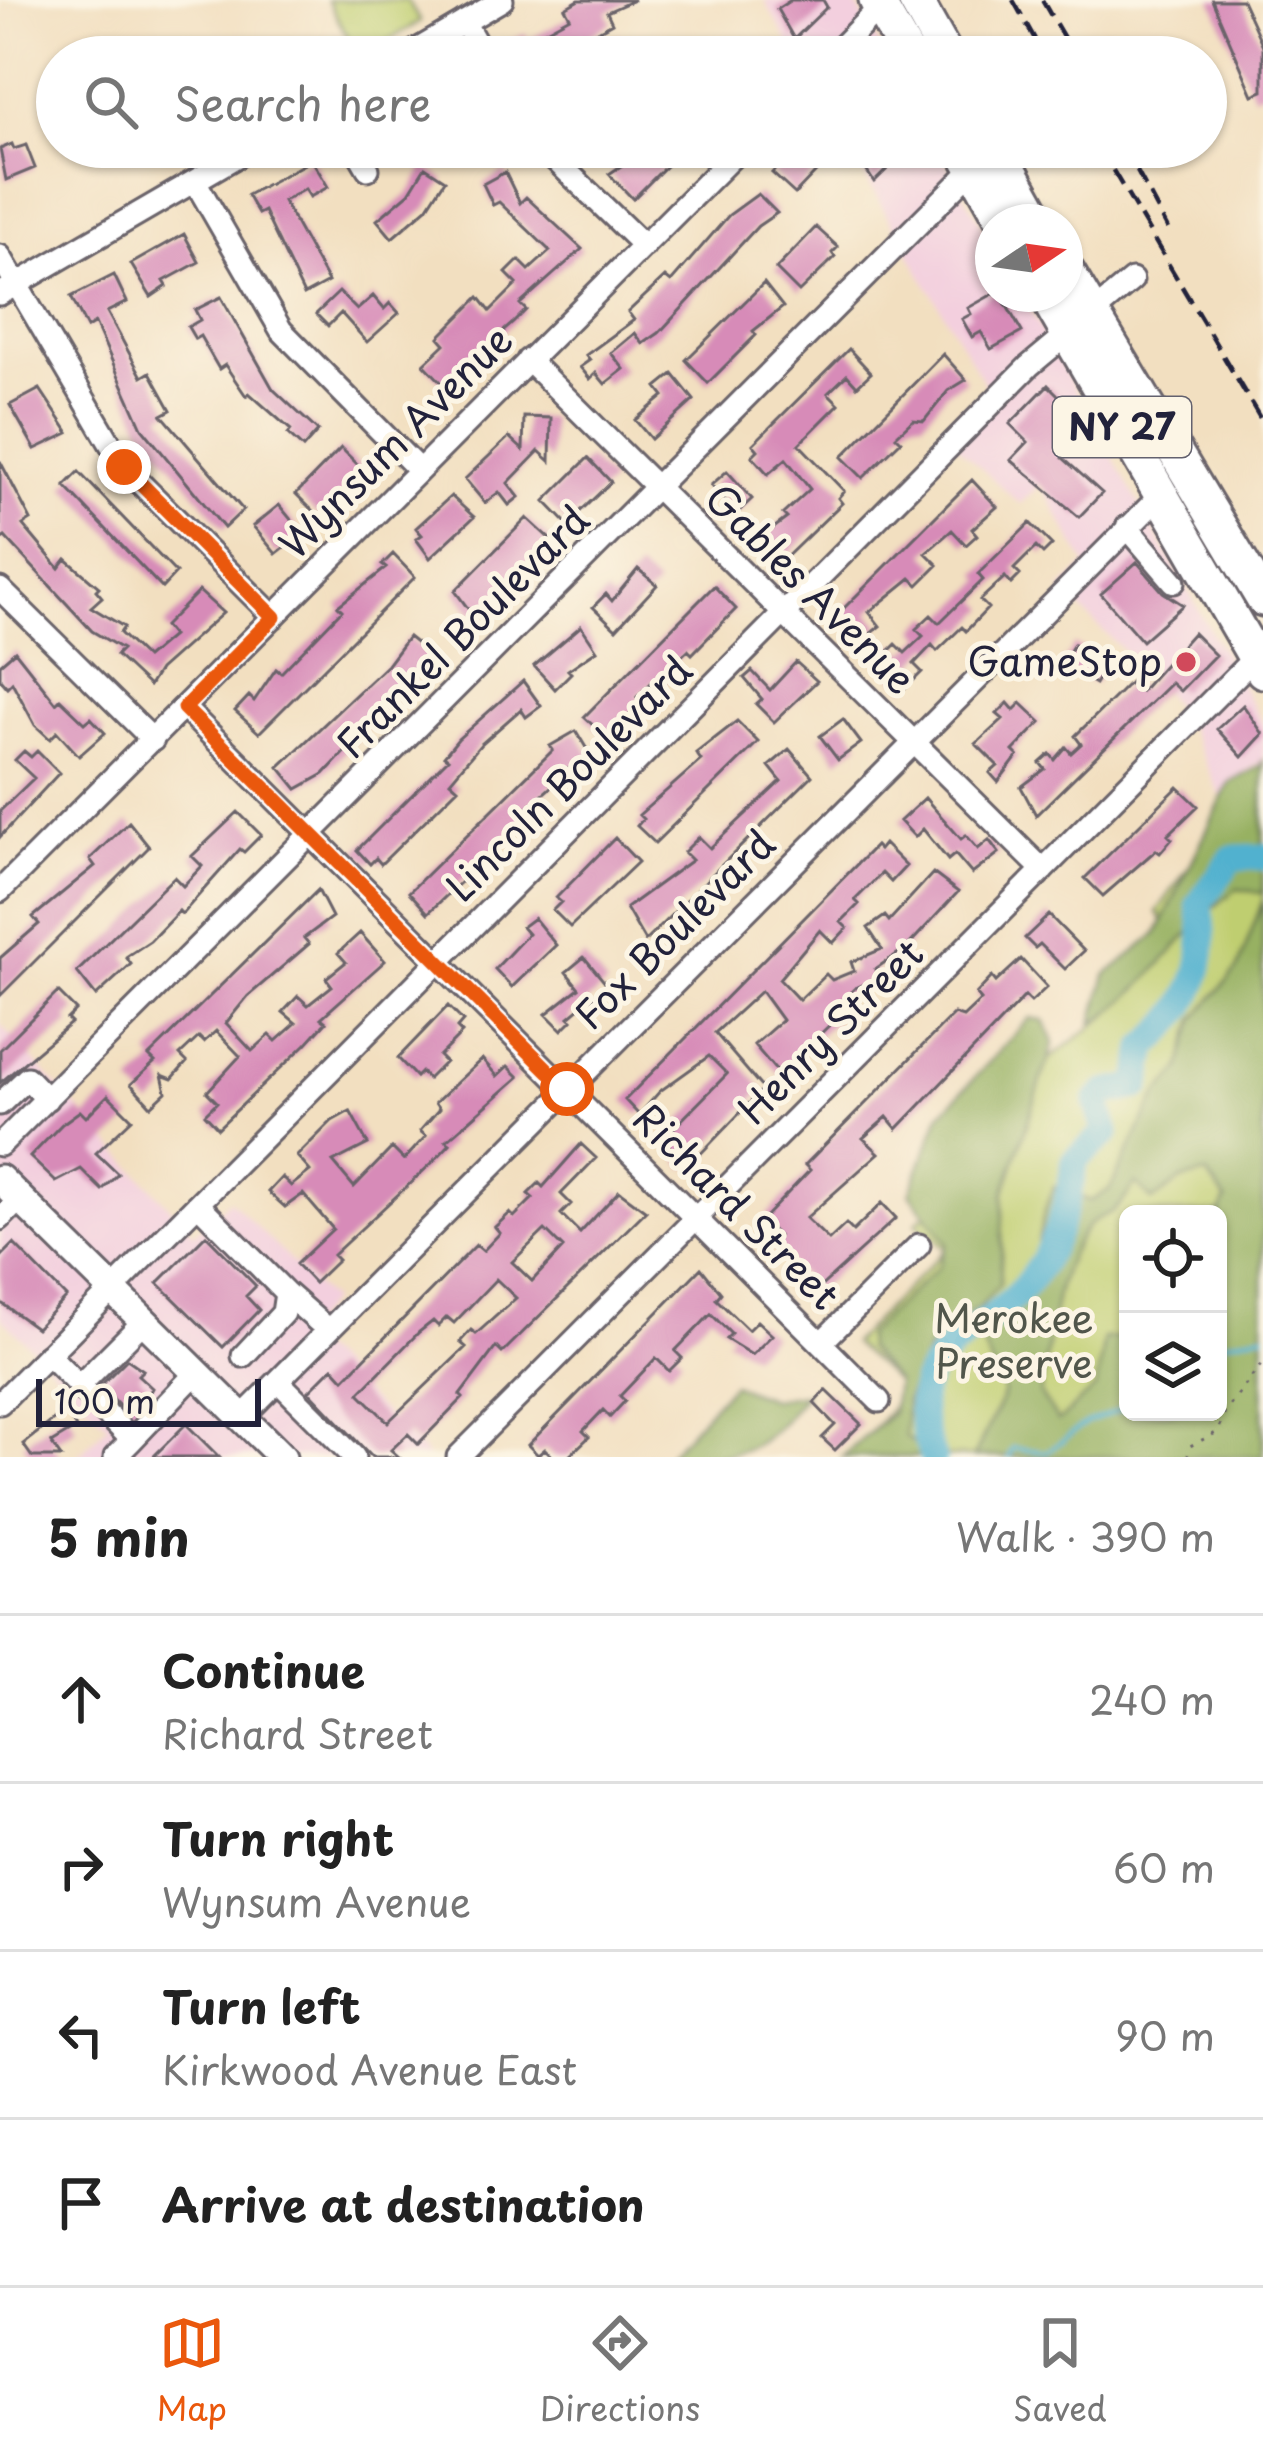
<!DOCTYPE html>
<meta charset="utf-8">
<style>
body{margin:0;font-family:"Playpen Sans",sans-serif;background:#f2f2f2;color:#222}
.controls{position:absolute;right:36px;bottom:36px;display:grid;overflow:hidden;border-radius:18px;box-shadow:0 3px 9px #0004}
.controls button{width:108px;height:108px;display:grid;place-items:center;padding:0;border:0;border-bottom:3px solid #e0e0e0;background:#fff;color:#222;font:60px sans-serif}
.compass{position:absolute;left:975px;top:204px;width:108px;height:108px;border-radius:50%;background:#fff;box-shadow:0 3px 9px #0004;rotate:77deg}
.scale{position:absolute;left:36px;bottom:30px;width:225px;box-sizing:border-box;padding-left:12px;border:6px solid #22223b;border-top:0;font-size:33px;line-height:42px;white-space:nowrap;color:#22223b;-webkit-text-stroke:9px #fcf5e5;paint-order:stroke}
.stop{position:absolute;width:36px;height:36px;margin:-27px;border:9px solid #ea580c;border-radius:50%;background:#fff}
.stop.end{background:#ea580c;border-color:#fff;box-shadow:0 3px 12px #0008}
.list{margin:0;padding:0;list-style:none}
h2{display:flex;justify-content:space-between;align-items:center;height:156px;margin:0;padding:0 48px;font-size:51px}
h2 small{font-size:39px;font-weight:400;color:#767676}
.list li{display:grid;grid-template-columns:78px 1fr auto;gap:36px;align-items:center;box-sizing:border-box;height:168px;padding:0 48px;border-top:3px solid #e0e0e0}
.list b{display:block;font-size:45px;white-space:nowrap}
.list p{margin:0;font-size:39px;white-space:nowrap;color:#767676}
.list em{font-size:39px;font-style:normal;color:#767676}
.icon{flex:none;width:66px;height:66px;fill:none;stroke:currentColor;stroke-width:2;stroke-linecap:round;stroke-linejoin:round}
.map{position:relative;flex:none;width:1263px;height:1457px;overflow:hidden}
.search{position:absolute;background:#fff;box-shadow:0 3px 9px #0004;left:36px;right:36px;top:36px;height:132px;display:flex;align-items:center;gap:30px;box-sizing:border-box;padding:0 42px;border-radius:66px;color:#767676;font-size:45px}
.sheet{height:828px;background:#fff}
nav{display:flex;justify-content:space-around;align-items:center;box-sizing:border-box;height:168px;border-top:3px solid #e0e0e0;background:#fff;font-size:33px;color:#767676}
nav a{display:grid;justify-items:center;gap:6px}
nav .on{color:#ea580c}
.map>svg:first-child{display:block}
.built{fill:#f3cfde}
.green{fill:#bfce70;stroke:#707856;stroke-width:3;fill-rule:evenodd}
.forest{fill:#97b162;stroke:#5c6a4e;stroke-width:3;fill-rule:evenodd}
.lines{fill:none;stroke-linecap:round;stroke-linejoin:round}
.stream{stroke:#51b1cf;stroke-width:4.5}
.river{stroke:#51b1cf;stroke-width:27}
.building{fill:#d78bb8;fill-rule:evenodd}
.minor-casing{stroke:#6b646a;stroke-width:27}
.major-casing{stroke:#6b646a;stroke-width:33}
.highway-casing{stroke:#6b646a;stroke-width:39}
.path{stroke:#6b646a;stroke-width:3;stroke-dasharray:3 9;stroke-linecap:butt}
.minor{stroke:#fff;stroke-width:21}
.major{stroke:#fff;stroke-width:27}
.highway{stroke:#fff;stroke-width:33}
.rail{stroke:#22223b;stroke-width:4.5;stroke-dasharray:18 9;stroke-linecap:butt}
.route{stroke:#ea580c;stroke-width:15}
.poi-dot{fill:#d1495b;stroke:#fcf5e5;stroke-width:4.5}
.labels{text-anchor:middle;stroke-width:10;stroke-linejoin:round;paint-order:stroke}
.shield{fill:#fcf5e5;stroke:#63616e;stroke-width:3}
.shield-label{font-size:36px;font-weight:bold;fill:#22223b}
.street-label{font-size:39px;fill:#22223b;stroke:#fcf5e5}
.poi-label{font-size:39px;fill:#22223b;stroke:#fcf5e5;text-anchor:end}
.park-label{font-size:39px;fill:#51564b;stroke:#fcf5e5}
</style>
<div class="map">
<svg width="1263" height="1457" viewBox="0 0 1263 1457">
<rect width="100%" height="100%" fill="#fcf5e5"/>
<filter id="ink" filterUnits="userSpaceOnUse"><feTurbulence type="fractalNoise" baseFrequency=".00833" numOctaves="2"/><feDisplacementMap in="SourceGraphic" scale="24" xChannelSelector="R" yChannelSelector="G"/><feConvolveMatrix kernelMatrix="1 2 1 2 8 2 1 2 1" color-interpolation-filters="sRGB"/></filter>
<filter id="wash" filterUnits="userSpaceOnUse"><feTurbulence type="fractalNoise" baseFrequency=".004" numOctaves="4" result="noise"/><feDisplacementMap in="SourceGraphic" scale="48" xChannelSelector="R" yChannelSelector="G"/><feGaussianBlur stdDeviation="2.7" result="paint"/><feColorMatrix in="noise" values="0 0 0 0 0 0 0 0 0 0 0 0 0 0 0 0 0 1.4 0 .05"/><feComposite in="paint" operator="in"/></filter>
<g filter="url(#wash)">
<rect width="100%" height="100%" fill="#f2dfc0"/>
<path class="built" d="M764,0h89l33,57h-89z
M848,147h89l56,98v49h28l242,430v37l-33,21 -8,17 -34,-73 -53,-73 -5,4 -69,-67 25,-25 -45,-81 -21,20 -68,-63 41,-42z
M0,1024l194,209 36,-33 100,101 -31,36 30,21 99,99h-351l31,-32 -108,-109z"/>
<path class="green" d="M327,0h80l13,22 -61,35z
M1263,761v696h-414l57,-66 -54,-48 94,-94 -30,-26 116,-117 16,-46 59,-44 71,-72 -21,-32zM1128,1214h90v198h-90z"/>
<path class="forest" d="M1263,765v128l-26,-4c-51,35 -90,105 -144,134l13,-48 51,-41 73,-152z
M1263,900v557h-289l30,-64 -26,-59c76,-36 46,-86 76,-147l37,14 19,-12 48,-95 23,-25 14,-50 43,-51zM1207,1174l19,26 -8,17v195h-90v-74l-24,1 -8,48 -38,34 -18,-27c12,-57 11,-123 48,-168 7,-8 15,-9 24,-14 10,-7 17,-19 24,-29l16,18 30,-21z
M1030,1018l14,2 10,22 -50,152 -4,90 -19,22 -46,28 -29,66 -1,36 28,21h-91l50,-44 4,-31 -30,-34 -1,-12 73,-69 9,-24 -37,-50 30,-78z
M732,1384l39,15 34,-5c-46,63 -65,63 -139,63z"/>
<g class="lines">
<path class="stream" d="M1218,1343l45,-9
M1009,1457l4,-9 34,4 39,-29 42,-16"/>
<path class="river" d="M933,1457c-47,-109 53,-113 101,-183 24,-33 35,-74 41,-114l32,-27 -10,-31 9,-9 33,-7 7,-39c45,-37 67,-83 53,-143l33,-46 31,-1"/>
</g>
<g id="blocks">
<path class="building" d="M579,0h55l-27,12 5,11 -61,34h-32l-9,-16 15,-8 3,7 42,-23 -5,-9z
M791,0h32l4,7 -33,32 -17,-30z
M1212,0h30l21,46v45l-10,4z
M619,34l3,6 7,-5 18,22h-58z
M12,144l2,5 12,-4 9,23 -29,12 -6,-31z
M649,147h36l-52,52 -24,-25z
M797,147h31l6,6 -39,41 -23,-21z
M851,147h59l-36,35z
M312,160l16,27 -18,10 -5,-8 -22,12 45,81 -24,13 -40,-84 -6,3 -11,-19z
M425,167l20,13 -18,28 -35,30 -15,-18 32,-27z
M505,172l15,31 6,-6 56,52 -62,55 6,6 -13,13 -70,61 -19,-20 21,-20 -6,-7 40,-40 11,14 27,-27 -11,-11 13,-13 10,10 21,-19 -51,-49 -6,3 -10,-21z
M758,194l19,19 -19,13 -99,107 -16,11 -8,-11 -24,20 13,16 -19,15 -9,-11 -6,6 -10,-12 10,-7 -4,-5 48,-35 -6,-8 37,-35 6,5 58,-67z
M816,227l22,20 -6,6 3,4 -36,35 -23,-23z
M184,234l15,28 -35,19 3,5 -16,11 -20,-33z
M114,275l13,27 -20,10 35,65 8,-5 21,38 -9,5 81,95 -19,18 -82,-100 -47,-105 -8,5 -16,-31z
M764,283l19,24 -30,24 3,4 -48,48 -22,-23z
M339,292l18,18 16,-14 11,13 6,-6 9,10 -32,29 -26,-29 -13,13 -12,-12z
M993,294h7l22,38 -31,17 -10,-17 -9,5 -10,-18 9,-5 -3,-6z
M221,297l52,92 45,42 -15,17 -15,-14 3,-4 -42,-37 -3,3 -21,-31 -6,4 -19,-33 -5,3 -7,-12 12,-7 -5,-10z
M849,349l22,24 -14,13 -10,-11 -19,18 11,11 -40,40 45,47 -6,7 4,5 -67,65 -20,-26 32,-24 -4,-4 27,-25 -24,-30 -18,15 -16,-18 6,-6 -5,-6z
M943,354l23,26 -18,11 -24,30 -11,-1 -17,16 5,5 -38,37 -21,-21z
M673,374l21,26 -43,39 -16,-19 29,-24 -7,-9z
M1048,385l18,18 -7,6 26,26 -22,23 39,35 -23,24 -68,-57 17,-18 -18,-18z
M40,389l29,44 -34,16 -25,-44z
M524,417l27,1 -1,43 -11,-10 -31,32 11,14 -10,8 -10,-13 -14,11 -20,-24 44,-42 14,13z
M341,448l25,25 -48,43 -22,-22z
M588,458l23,24 -44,42 -22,-23z
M0,461l31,59 -8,5 36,43 7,-9 33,28 -3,3 6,7 -11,10 33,20 -4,6 26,25 26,-22 -8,-10 35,-35 24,22 -64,57 -10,16 -33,-31 6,-6 -30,-18 -87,-94 -5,3z
M727,471l25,28 -15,14 -26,-28z
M79,472l97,101 -14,15 -97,-102z
M972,480l25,27 -25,22 5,6 -11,10 -14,-15 -26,23 12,12 -20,20 -7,-7 -42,34 11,14 -21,17 -22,-28z
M451,496l23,21 -44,41 -14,-19 6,-4 -6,-7z
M279,505l23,28 -26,21 -23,-28z
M527,518l25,23 -77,77 -20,-27z
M1030,523l22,22 -9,9 -7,-7 -22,22 6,6 -9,9 -6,-7 -25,23 8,8 -22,23 -4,-4 -25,24 -5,-6 -18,19 8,8 -16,16 -27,-27 17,-17 9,9 18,-17 -7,-7 15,-14 8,8 44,-43 -5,-6z
M393,554l22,23 -156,156 -24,-22 14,-15 5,5 22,-32 5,4 61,-63 -4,-4 48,-38 -4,-3z
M1137,562l26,30 20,13 -41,36 -41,-47z
M638,569l19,16 -41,44 -23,-22 13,-13 6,7z
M714,586l22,23 -44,45 -4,-4 -20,19 5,6 -11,9 -6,-6 -19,19 5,5 -35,36 -23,-21z
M581,626l16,24 -29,20 3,3 -16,16 -21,-23z
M1193,633l22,22 -35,36 -9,-8 -135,132 -15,-28 24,-18 -5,-6 10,-9 5,6 11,-13 5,6 10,-9 -6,-8 42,-41 14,-14 10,10z
M408,637l25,20 -109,117 -27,15 -18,-22 108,-102z
M1074,644l33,20 -12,20 -33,-20z
M15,651l41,52 4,-4 25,24 6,-5 14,15 -26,23 -22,-24 -7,7 -15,-14 -23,-43 -5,5 -7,-8v-15z
M796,662l21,19 -43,41 -18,-18 6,-5 -18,-21 8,-7 18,19z
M523,681l18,25 -15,11 -5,-8 -40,35 -31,37 8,7 -77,76 -5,-6 -6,6 -13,-14 91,-91 -4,-3 14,-17z
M1008,703l6,7 7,-7 20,19 -28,29 5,5 -20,26 -8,-9 8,-7 -22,-22 27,-25 -6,-5z
M1243,705l20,29 -21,23 -25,-28z
M843,719l18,24 -23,17 -18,-24z
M737,721l21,21 -103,101 -18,-17 6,-7 -4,-4 62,-55 -5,-7z
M576,731l15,25 -35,20 3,4 -30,26 6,6 -107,101 -19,-21 144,-142 -3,-4z
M789,749l23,27 -167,165 -19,-33 66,-48 -8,-8 15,-15 11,11 71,-67 -12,-15z
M24,751l7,6 6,-6 22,22 -59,64v-26l34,-33 -19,-18z
M1178,787l20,19 -30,29 4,4 -12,14 -4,-3 -53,46 -18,-18z
M925,798l36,41 5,-4 12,14 11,-9 10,13 -27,21 -17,-20 -7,6 -25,-31 -8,8 -15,-16z
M238,812l23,23 -17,17 -4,-3 -58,65 -3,-3 -29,30 -24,16 5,7 -35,32 -19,-24 97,-95 9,9 19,-20 -10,-10z
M129,822l20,25 -149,149v-38l39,-34 -6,-7 62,-51 -5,-7z
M615,838l23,24 -68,65 -17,-17 8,-8 -5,-4z
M884,844l22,22 -15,16 -9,-9 -27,27 4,4 -18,18 6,6 -14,15 -13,-13 -41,49 20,21 27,-26 6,6 22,-9 -3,-9 31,-13 -14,-21 17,-12 4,5 44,-48 25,19 -52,56 -31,21 3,10 -23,9 -18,17 6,7 -64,62 -25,-29 28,-25 -21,-29 -46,42 48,56 -77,80 -22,-31 63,-64 -18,-18 -49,35 -21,24 -14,-15 250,-254 4,4z
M318,890l14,27 -28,21 5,6 -61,52 -22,27 26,28 18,-16 6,6 20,-18 -13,-11 15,-16 10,9 24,-19 -6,-8 20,-16 -8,-9 22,-20 25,28 -64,57 5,4 -20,22 -88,84 -13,-14 12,-12 -10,-10 33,-36 -24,-25 -12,11 -5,-5 -19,18 7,7 -15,17 -10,-4 4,17 -15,14 -20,-22 24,-22 -6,-6z
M1049,915l35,36 -19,18 -25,-25 -5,4 -10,-10z
M534,918l22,27 -44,42 -17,-18 33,-35 -6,-7z
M584,957l23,28 -38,32 3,3 -10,10 -16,-16 33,-26 -13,-16z
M1021,959l26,28 -16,15 -6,-6 -128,133 -10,-12 -24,21 16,15 -73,65 23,22 17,-16 7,7 29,-28 14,15 -79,72 -47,-45 8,-9 -16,-16 48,-50 -5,-5 135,-137 14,-14 9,3 18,-17 -5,-6 16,-17 4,5z
M58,992l18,18 -9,9 4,4 -71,60v-33z
M448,1006l15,15 -6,7 5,5 -23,23 6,6 -17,17 -7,-7 -5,5 -18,-19z
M482,1059l15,17 11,-10 11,11 -73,64 4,3 -16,17 -101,94 5,5 -24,23 -18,-19 37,-35 -30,-35 -18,13 -17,-15 14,-15 9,9 19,-15 -13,-15 35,-35 18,-10 18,33 -35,18 21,25 38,-39 12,12 22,-24 -6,-5 19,-22 -4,-6z
M108,1095l24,24 -36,34 22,21 -16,16 -21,-21 -25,13 -26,-25 32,-33 18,-13 6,6z
M581,1144l15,14 -35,36 10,10 -10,10 19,19 39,-42 27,20 -144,142 -6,-6 -36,48 3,3 -45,46 -10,-10 -17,16 8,7h-27l-63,-66 24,-24 11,12 132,-134 7,6 17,-18 -5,-6 15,-14 4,4 19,-19 -5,-4 11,-11 4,4zM545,1230l18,18 -31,33 -20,-19zM496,1279l20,19 -40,36 -5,-4 -11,12 6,5 -78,75 -29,-29 60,-61 14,-11 5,5 9,-9 7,6z
M206,1235l50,51 -10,10 13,14 -36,37 -65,-64z
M14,1244l52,53 -30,31 -36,-26v-44z
M701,1268l20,25 -5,6 32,31 9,-9 15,14 -20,20 -26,-16 5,-5 -20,-20 -36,37 7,7 -13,13 -13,-13 -36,38 5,5 -15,16 -7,-7 -20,21 6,6 -21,20h-15l-8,-8 -7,6 -10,-10z
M127,1359l16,11 -5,5 14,13 -13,23 -6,-5 -7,7 -26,-27z
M826,1390l35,34 -26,26 -13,-12 13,-13 -21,-22z
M66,1410l10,18 -25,15 10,14h-29l-9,-13z
M186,1424l33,33h-66z"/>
</g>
</g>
<g filter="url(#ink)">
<use href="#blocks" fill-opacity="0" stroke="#6b646a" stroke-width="3"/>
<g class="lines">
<defs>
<path id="minor" d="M464,22l20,35
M405,57l97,-57
M831,57l49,-50
M355,147l13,22
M542,147l102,99
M195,181l86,149 138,140
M0,256l124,211 150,150
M0,294l253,-147
M528,360l515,510
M1127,527l47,55
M0,589l153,151
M184,708l695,693
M0,891l742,-744
M0,1104l27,-26 20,21
M0,1145l974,-977
M198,1204l88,89 -3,20 -40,43
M0,1219l20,-20
M286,1293l42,37
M821,1343l98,-98
M48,1354l84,86 -17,17
M278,1381l76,76
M79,1386l64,-64
M0,1403l1029,-1037 103,-86
M242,1417l919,-922
M132,1440l64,-67
M458,1457l804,-807"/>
<path id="major" d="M0,1179l282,278"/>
<path id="highway" d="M876,0l33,57
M915,0l32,57
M962,147l42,75
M997,147l42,75
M1065,268l198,331
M1045,294l218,377"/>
</defs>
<use href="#minor" class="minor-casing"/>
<use href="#major" class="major-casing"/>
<use href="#highway" class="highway-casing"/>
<path class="path" d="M1187,1457l3,-11 28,-14 7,-20 38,-50"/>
<use href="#minor" class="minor"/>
<use href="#major" class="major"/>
<use href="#highway" class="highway"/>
<path class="rail" d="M1013,0l32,57
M1042,0l33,57
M1099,147l164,276
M1124,147l44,82"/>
</g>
</g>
<g class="lines" filter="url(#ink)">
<path class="route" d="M124,467l150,150 -90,91 383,381"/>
</g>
<circle class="poi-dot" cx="1186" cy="662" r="12"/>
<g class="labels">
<rect class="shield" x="1053" y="397" width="138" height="60" rx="9"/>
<g class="shield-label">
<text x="1122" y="440">NY 27</text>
</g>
<g class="street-label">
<text transform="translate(396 442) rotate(-45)" y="14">Wynsum Avenue</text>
<text transform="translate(810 589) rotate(45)" y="14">Gables Avenue</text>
<text transform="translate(463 632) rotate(-45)" y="14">Frankel Boulevard</text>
<text transform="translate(569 779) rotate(-45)" y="14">Lincoln Boulevard</text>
<text transform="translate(675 930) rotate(-45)" y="14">Fox Boulevard</text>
<text transform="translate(831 1032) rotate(-45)" y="14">Henry Street</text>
<text transform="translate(736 1207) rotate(45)" y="14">Richard Street</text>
</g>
<g class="poi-label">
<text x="1162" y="676">GameStop</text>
</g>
<g class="park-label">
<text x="1014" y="1333">Merokee<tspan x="1014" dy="45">Preserve</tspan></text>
</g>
</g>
</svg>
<div class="controls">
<button><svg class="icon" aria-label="locate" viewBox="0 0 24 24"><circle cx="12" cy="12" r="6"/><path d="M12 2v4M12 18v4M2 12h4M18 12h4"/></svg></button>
<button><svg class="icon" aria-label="layers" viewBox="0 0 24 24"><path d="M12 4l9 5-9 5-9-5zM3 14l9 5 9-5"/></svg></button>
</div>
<svg class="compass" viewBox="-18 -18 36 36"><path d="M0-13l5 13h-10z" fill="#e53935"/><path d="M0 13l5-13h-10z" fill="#767676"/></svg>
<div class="scale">100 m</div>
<div class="stop" style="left:567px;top:1089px"></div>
<div class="stop end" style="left:124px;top:467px"></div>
<div class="search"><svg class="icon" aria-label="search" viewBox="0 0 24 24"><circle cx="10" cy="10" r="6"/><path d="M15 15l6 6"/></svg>Search here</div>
</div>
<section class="sheet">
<h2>5 min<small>Walk · 390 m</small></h2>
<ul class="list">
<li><svg class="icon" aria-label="ahead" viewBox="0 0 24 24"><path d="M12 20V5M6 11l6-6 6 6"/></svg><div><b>Continue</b><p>Richard Street</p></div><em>240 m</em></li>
<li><svg class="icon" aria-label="right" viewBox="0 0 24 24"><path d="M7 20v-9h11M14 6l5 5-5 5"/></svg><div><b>Turn right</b><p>Wynsum Avenue</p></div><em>60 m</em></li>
<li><svg class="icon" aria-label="left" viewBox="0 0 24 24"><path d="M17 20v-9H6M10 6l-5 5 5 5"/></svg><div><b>Turn left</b><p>Kirkwood Avenue East</p></div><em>90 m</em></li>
<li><svg class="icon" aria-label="arrive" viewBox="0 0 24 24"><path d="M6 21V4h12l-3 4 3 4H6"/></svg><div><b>Arrive at destination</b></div></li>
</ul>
</section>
<nav>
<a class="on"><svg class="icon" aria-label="map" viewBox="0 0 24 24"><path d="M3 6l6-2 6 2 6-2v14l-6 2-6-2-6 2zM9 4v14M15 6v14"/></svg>Map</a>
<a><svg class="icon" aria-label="directions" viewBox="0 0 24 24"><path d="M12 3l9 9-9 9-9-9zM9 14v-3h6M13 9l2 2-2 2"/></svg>Directions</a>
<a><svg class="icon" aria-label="saved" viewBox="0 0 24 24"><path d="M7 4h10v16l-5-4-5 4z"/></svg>Saved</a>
</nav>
